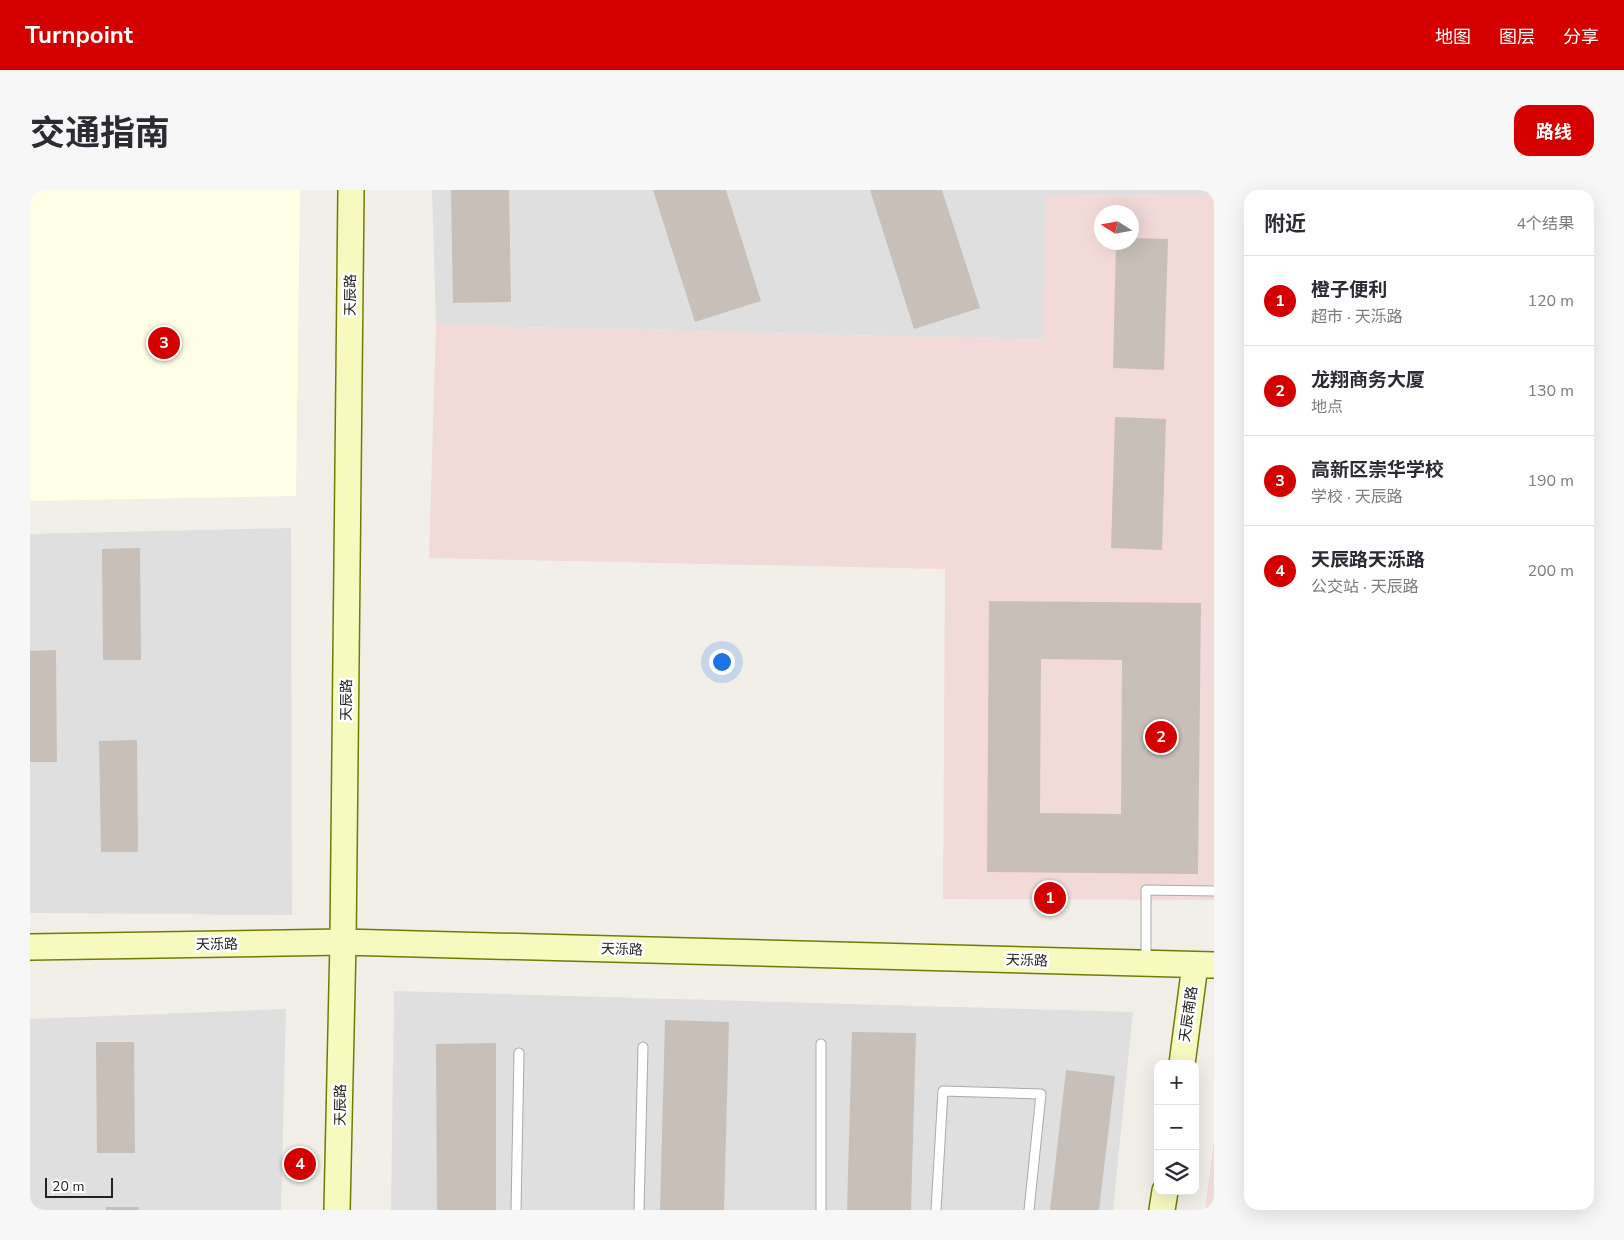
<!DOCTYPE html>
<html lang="zh">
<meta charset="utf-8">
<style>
body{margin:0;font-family:"Nunito Sans","Noto Sans SC",sans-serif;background:#f7f7f7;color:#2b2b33}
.controls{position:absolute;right:15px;bottom:15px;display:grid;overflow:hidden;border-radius:10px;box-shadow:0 5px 20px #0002}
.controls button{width:45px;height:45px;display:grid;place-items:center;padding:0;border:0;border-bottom:1px solid #e1e1e2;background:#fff;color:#2b2b33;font:25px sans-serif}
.compass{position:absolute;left:1064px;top:15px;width:45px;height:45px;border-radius:50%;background:#fff;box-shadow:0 5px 20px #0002;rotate:281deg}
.scale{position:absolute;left:15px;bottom:12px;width:68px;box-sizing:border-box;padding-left:5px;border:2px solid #222;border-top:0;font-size:14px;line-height:18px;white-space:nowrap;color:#222;-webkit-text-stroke:4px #fff;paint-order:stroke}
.you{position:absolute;left:691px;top:471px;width:18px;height:18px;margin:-12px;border:4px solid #fff;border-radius:50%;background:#1a73e8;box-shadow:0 0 0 8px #1a73e833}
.badge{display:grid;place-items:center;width:32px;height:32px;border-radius:50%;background:#d40000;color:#fff;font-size:16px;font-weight:700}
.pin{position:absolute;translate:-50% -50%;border:2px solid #fff;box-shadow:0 1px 5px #0006}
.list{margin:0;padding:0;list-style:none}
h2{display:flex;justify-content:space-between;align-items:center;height:65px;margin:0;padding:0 20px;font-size:21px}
h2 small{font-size:16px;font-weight:400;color:#7c7c81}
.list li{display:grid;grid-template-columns:32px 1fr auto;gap:15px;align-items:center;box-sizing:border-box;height:90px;padding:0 20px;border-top:1px solid #e1e1e2}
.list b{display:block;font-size:19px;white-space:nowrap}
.list p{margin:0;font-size:16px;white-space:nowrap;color:#7c7c81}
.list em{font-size:16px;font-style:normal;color:#7c7c81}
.icon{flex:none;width:28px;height:28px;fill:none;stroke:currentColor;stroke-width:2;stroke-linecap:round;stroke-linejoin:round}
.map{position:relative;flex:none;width:1184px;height:1020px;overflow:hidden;border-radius:15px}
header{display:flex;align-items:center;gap:30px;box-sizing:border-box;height:70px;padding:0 25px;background:#d40000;color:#fff}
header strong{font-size:24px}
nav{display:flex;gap:28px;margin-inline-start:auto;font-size:18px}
.intro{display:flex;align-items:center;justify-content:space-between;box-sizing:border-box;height:120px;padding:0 30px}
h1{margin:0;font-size:35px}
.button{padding:12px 22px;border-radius:15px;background:#d40000;color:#fff;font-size:18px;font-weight:700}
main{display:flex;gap:30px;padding:0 30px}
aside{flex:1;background:#fff;border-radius:15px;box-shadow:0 5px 20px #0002}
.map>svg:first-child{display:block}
.residential{fill:#e0dfdf}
.commercial{fill:#f2dad9;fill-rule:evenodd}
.education{fill:#ffffe5}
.building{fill:#c7bfb8;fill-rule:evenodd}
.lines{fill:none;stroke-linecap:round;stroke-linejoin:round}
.lane-casing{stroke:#a9a9a9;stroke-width:11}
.secondary-casing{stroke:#707d05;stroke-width:28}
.lane{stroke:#fff;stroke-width:9}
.secondary{stroke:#f7fabf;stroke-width:25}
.labels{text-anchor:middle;stroke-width:5;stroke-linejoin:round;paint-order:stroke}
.street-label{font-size:14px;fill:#222;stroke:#fff}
</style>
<header>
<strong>Turnpoint</strong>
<nav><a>地图</a><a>图层</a><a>分享</a></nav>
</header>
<div class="intro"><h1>交通指南</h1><a class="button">路线</a></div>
<main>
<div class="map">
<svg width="1184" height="1020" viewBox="0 0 1184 1020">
<rect width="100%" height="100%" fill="#f2efe9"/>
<path class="residential" d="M402,0h782v6l-168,-1 8,145 -618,-15z
M261,338l1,387 -262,-2v-379z
M364,801l739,21 -20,198h-722z
M256,819l-5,201h-251v-191z"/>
<path class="commercial" d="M1016,5l168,1v704l-271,-1 2,-330 -516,-11 7,-233 608,15zM1072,22h30v30h-30z
M1184,951v69h-9z"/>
<path class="education" d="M0,0h270l-4,306 -266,5z"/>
<path class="building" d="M421,0h58l2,112 -58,1z
M623,0h73l35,111 -66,21z
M840,0h72l38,118 -66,21z
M1102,48l36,1 -4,131 -51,-2 3,-126h16z
M1085,227l51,2 -4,131 -51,-2z
M110,358l1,112h-38l-1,-111z
M959,411l212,2 -3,271 -211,-2zM1011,469l81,1 -1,154 -81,-1z
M26,460l1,112h-27v-111z
M107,550l1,112h-37l-2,-111z
M635,830l64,2 -5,188h-64z
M822,842l64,1 -5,177h-64z
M66,852h38l1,111h-38z
M466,853v167h-59l-1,-166z
M1036,880l49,6 -16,134h-49z
M76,1017h33v3h-33z"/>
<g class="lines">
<defs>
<path id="lane" d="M1116,772v-72l68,1
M486,1020l3,-157
M609,1020l4,-163
M791,1020v-166
M906,1020l7,-119 98,3 -12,116"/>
<path id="secondary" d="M0,757l313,-5 871,23
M1152,874l13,-99
M307,1020l6,-268 8,-752
M1132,1020l3,-19"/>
</defs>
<use href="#lane" class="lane-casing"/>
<use href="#secondary" class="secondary-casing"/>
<use href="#lane" class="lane"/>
<use href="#secondary" class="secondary"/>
</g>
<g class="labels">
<g class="street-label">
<text transform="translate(320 105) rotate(-89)" y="5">天辰路</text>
<text transform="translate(316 510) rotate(-89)" y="5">天辰路</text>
<text transform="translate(187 754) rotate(-1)" y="5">天泺路</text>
<text transform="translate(592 759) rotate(2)" y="5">天泺路</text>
<text transform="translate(997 770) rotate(2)" y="5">天泺路</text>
<text transform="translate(1158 824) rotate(-82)" y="5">天辰南路</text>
<text transform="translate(310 915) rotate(-89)" y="5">天辰路</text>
</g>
</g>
</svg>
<div class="controls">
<button>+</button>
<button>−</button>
<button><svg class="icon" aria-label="layers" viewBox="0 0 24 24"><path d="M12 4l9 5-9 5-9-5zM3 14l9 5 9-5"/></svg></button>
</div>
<svg class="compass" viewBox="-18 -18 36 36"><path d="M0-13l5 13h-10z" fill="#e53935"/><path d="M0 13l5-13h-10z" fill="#7c7c81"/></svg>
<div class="scale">20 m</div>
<div class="you"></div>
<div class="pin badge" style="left:1020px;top:708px">1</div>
<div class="pin badge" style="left:1131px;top:547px">2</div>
<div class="pin badge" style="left:134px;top:153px">3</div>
<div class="pin badge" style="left:270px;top:974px">4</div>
</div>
<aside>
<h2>附近<small>4个结果</small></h2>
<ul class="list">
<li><span class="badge">1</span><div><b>橙子便利</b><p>超市 · 天泺路</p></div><em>120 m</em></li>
<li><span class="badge">2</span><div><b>龙翔商务大厦</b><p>地点</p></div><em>130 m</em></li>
<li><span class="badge">3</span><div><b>高新区崇华学校</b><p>学校 · 天辰路</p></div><em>190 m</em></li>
<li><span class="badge">4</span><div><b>天辰路天泺路</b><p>公交站 · 天辰路</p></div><em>200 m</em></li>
</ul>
</aside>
</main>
